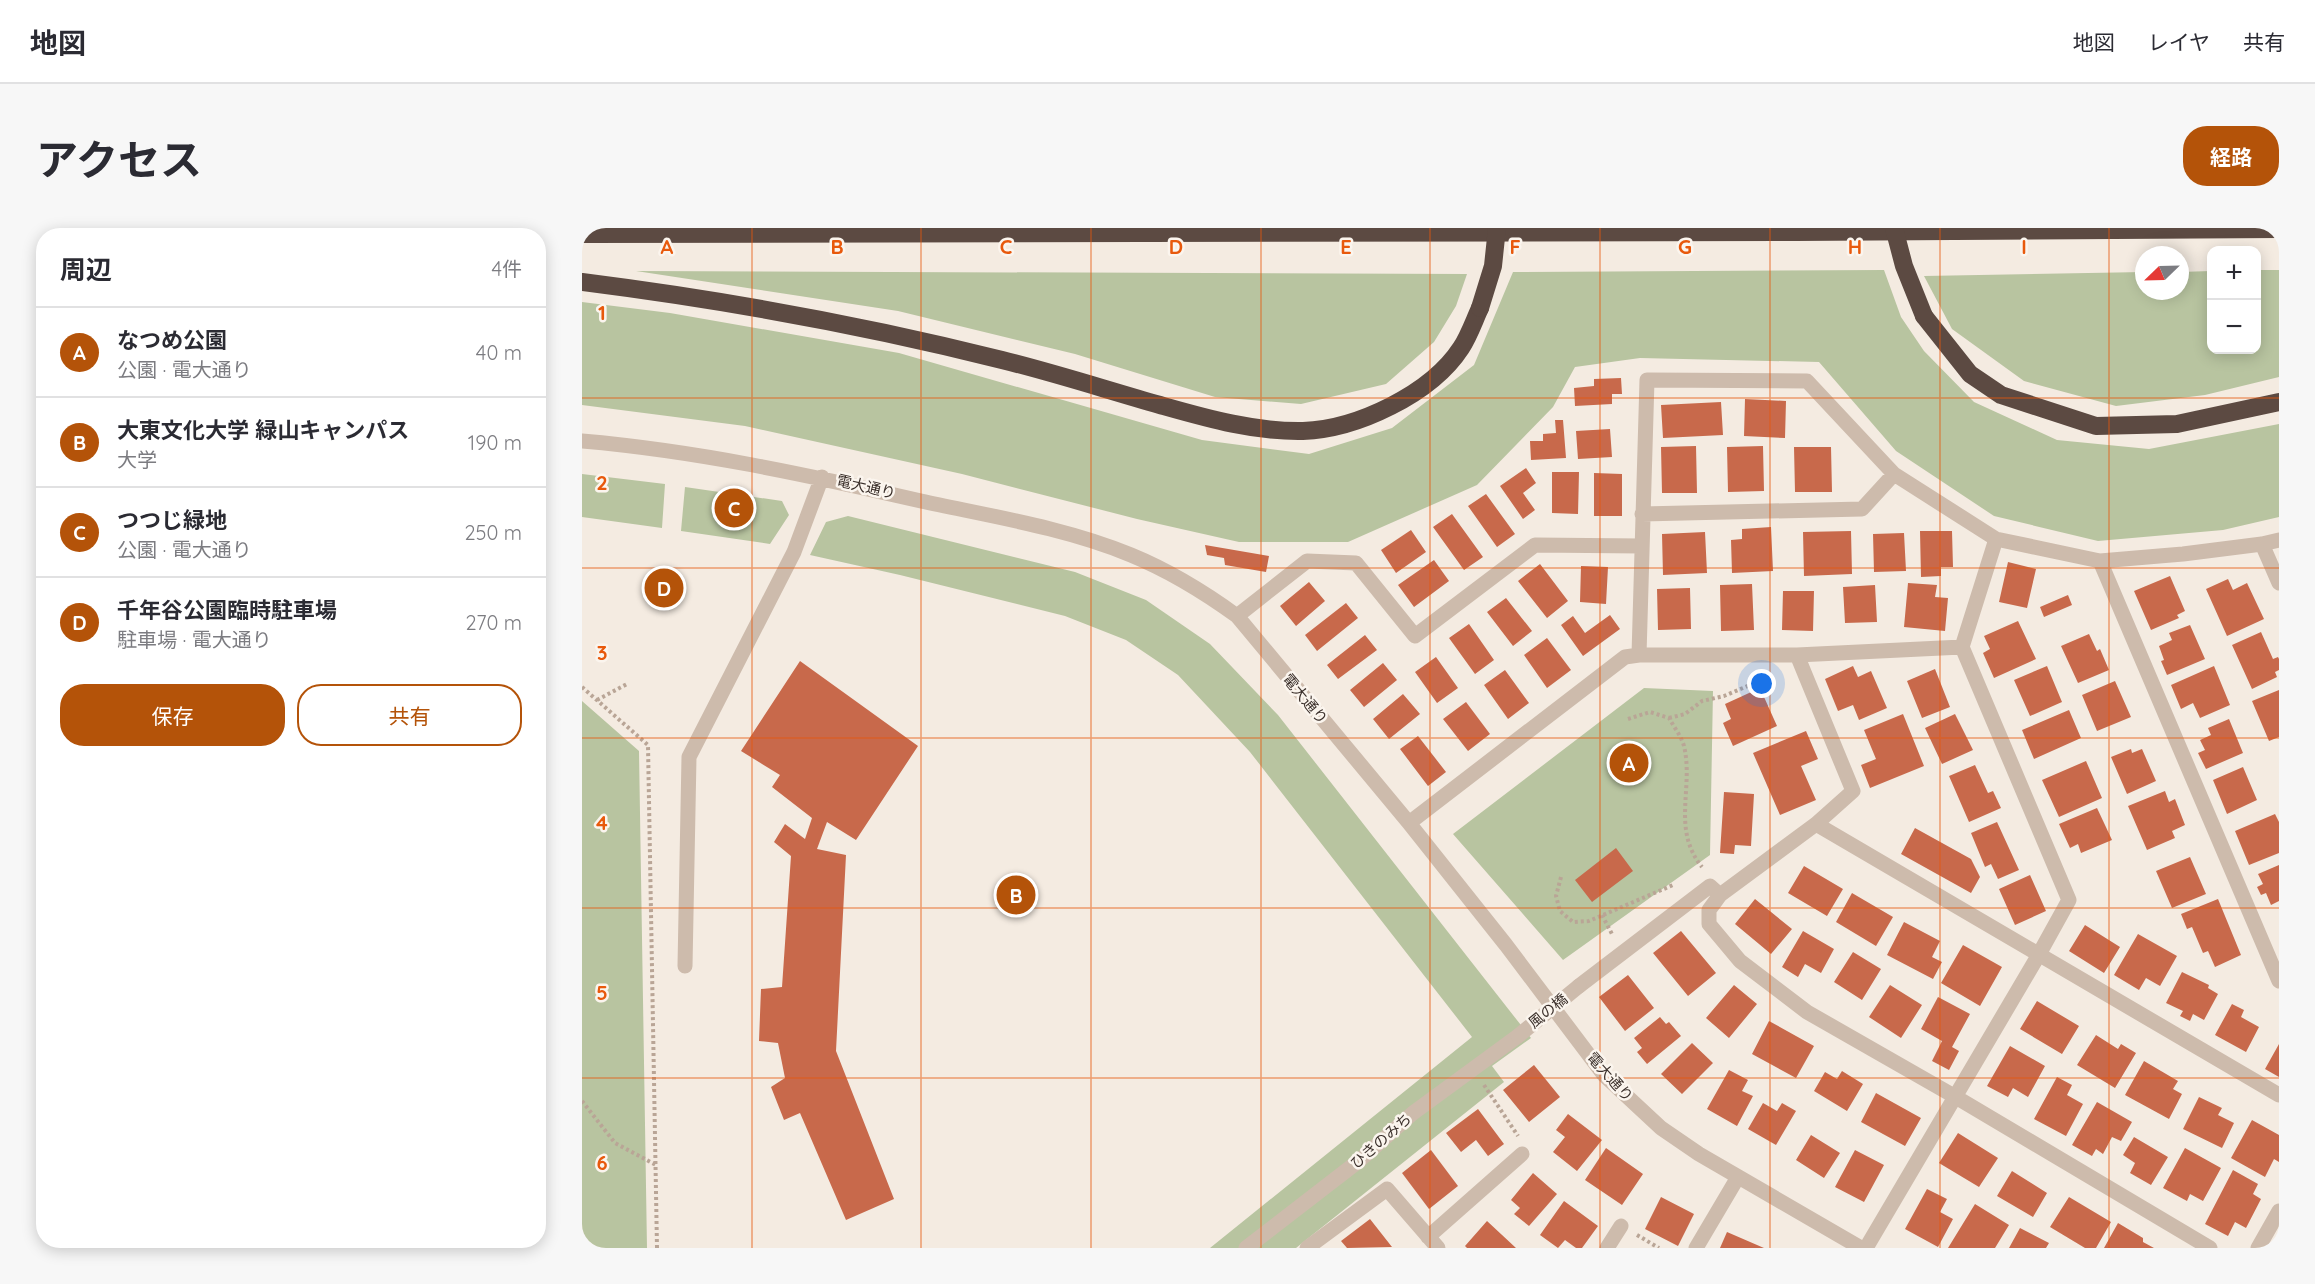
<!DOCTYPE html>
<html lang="ja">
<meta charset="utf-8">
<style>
body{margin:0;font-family:Quicksand,"Noto Sans JP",sans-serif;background:#f7f7f7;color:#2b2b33}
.controls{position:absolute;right:18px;top:18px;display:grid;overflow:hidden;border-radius:12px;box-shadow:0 3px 15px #0003}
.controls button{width:54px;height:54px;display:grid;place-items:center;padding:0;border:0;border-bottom:2px solid #e1e1e2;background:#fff;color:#2b2b33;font:30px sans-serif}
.compass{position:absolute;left:1553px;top:18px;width:54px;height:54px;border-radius:50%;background:#fff;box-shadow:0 3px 15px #0003;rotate:247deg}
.you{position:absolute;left:1180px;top:456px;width:21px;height:21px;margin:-15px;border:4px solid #fff;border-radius:50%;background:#1a73e8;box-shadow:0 0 0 9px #1a73e833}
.badge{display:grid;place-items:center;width:39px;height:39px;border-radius:50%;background:#b45309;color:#fff;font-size:20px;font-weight:700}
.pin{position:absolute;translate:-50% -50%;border:3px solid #fff;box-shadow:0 2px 6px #0006}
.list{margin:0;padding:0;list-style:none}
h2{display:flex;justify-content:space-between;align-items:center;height:78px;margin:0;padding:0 24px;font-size:26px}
h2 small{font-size:20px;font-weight:400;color:#7c7c81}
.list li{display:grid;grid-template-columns:39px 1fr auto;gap:18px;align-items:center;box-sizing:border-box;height:90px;padding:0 24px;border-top:2px solid #e1e1e2}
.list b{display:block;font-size:22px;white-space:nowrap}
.list p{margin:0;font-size:20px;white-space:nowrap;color:#7c7c81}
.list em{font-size:20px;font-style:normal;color:#7c7c81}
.actions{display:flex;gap:12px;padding:18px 24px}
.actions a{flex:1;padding:14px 0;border:2px solid #b45309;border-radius:24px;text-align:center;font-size:21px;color:#b45309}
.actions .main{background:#b45309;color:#fff}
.map{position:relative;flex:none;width:1697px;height:1020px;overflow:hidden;border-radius:24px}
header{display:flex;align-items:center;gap:36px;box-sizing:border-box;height:84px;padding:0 30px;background:#fff;border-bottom:2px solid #e1e1e2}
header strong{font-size:28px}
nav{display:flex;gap:33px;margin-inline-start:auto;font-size:21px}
.intro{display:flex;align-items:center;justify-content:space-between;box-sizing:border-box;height:144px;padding:0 36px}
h1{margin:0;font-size:42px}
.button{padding:15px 27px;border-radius:24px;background:#b45309;color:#fff;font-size:21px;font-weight:700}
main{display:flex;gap:36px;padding:0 36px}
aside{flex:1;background:#fff;border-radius:24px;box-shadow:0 3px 15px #0003}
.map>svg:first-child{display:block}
.green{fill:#b8c4a0}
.building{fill:#c8694b}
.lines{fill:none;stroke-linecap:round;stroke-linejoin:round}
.path{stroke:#b9a596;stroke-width:4;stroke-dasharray:3 3;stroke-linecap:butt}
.minor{stroke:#cdbbac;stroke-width:15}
.highway{stroke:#5c4a42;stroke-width:18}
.minor-bridge{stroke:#cdbbac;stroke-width:15}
.highway-bridge{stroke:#5c4a42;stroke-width:18}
.grid{fill:none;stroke:#e8590c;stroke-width:1.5;stroke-opacity:0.55}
.labels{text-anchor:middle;stroke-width:5;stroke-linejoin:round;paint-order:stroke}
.street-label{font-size:15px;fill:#3b302b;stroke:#fbf5ee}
.grid-label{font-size:20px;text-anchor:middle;font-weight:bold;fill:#e8590c;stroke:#fbf5ee;stroke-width:5;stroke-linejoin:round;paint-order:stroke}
</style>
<header>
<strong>地図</strong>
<nav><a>地図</a><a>レイヤ</a><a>共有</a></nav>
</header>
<div class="intro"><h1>アクセス</h1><a class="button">経路</a></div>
<main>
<aside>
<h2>周辺<small>4件</small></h2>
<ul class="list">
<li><span class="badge">A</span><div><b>なつめ公園</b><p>公園 · 電大通り</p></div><em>40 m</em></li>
<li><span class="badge">B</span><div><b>大東文化大学 緑山キャンパス</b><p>大学</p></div><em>190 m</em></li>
<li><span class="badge">C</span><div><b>つつじ緑地</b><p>公園 · 電大通り</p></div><em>250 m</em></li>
<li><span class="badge">D</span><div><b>千年谷公園臨時駐車場</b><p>駐車場 · 電大通り</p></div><em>270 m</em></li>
</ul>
<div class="actions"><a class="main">保存</a><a>共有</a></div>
</aside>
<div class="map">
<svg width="1697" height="1020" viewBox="0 0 1697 1020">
<rect width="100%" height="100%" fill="#f4ebe1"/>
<path class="green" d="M1302,42l17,47 23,34 50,51 83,38 92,9 130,-25v93l-56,13 -125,11 -104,-25 -98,-65 -77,-89 -179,-4 -65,9 -22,40 -76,78 -129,57h-109l-102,-23 -175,-45 -217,-48 -163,-21v-103l88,11 229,40 303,87 107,14 83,-26 82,-63 39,-93z
M1675,42h22v107l-74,18 -89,11 -92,-25 -72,-52 -28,-53 220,-4v19h36v-19l31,-1 1,79h44z
M54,43l831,3 -11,32 -22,36 -48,42 -85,20 -86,-7 -140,-43 -177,-43z
M0,246l83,10 -3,44 -80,-11z
M103,259l97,14 7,14 -19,29 -89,-13z
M266,288l227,56 71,28 64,44 68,71 253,323 -39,28 12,16 -208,166h-86l262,-211 -222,-285 -72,-77 -52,-35 -61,-24 -165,-41 -90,-20 16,-33z
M1062,460l69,3 -3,164 -147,105 -110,-126z
M0,473l57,50 8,497h-65z"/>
<path class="building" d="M1039,150l1,16h-10v10l-37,2 -1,-18 20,-2v-7z
M1163,171l41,2 -1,37 -41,-2z
M1139,174l2,33 -60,3 -2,-33z
M973,192h8l3,38 -35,2 -1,-19h13v-7l13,-1z
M1028,201l2,28 -34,2 -2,-28z
M1114,218l1,47h-35l-1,-46z
M1181,218l1,45 -36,1 -1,-45z
M1212,219h37l1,45h-37z
M944,240l10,15 -13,10 12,17 -12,9 -23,-33z
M970,244h27l-1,42 -26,-1z
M1012,245l28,1v42h-28z
M904,266l29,40 -18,13 -29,-41z
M870,286l31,43 -19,13 -31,-43z
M1189,299l2,44 -41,2 -1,-33 11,-1v-10z
M829,302l15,22 -30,21 -15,-23z
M1269,303l1,43 -48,2 -1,-44z
M1338,303h32l1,36h-12v9l-20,1z
M1123,304l2,41 -44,2 -1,-41z
M1322,305l2,38 -32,1 -1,-38z
M623,317l64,11 -3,16 -41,-7 -1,-7 -17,-3z
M852,332l15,21 -35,26 -16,-22z
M1426,334l28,7 -9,39 -28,-6z
M958,336l28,37 -21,17 -29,-37z
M999,338l27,1 -2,37 -26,-2z
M1588,348l15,35 -8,4 2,3 -28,12 -17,-39z
M1646,351l5,11 14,-7 17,36 -37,17 -21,-47z
M727,354l16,19 -29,25 -16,-20z
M1326,355l29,2 -2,12 13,1 -3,33 -41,-4z
M1170,356l2,46 -33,1 -1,-46z
M1293,357l2,37 -32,1 -2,-36z
M1108,360l1,41 -33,1 -1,-41z
M1201,363h31l-1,40 -31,-1z
M1486,367l4,10 -28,12 -4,-10z
M924,370l26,33 -19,15 -26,-34z
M764,375l12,15 -41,33 -12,-16z
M1028,387l10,14 -37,27 -22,-31 12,-9 12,17z
M1436,393l18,38 -42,19 -11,-25 7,-4 -6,-13z
M887,396l25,36 -19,14 -26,-36z
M1608,397l15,34 -38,16 -6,-14 3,-1 -5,-14 13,-6 -3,-7z
M1679,404l12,27 5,-2 1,2v11l-4,2 2,5 -25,12 -20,-44z
M1507,406l8,17 3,-2 9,21 -31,13 -17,-37z
M783,407l12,15 -39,29 -11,-14z
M965,410l24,32 -24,18 -23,-33z
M854,429l22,31 -21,15 -22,-31z
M218,433l118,85 -62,94 -29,-18 -10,27 29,6 -10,196 58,148 -48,21 -46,-107 -16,7 -13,-33 14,-9 -7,-35 -19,-2 2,-52 21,-2 9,-131 -17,-14 11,-18 20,15 7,-21 -40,-31 8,-12 -39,-24z
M801,435l14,17 -33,27 -14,-17z
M1271,438l5,11 13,-6 16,37 -28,12 -6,-15 -15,6 -13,-32z
M1465,438l15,36 -32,14 -16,-36z
M1632,438l16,39 -30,13 -7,-15 -12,6 -10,-24z
M1353,441l15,38 -28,11 -15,-37z
M923,442l24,33 -21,16 -24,-34z
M1533,453l16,36 -34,14 -15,-36z
M1178,460l17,38 -44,20 -10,-23 8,-4 -6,-15z
M1697,462v47l-10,4 -17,-40z
M821,466l17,20 -31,25 -16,-20z
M884,474l24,32 -22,17 -25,-32z
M1487,482l12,28 -47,21 -12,-29z
M1321,486l21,52 -54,22 -9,-23 15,-6 -12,-29z
M1373,486l18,36 -31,14 -17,-36z
M1647,491l14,34 -37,16 -8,-16 7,-3 -5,-10 11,-5 -3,-7z
M1224,503l12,28 -17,7 15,34 -36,15 -27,-62z
M836,508l28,36 -18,14 -28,-37z
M1549,521l1,4 10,-4 14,32 -29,13 -16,-37z
M1504,533l16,37 -43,19 -17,-37z
M1393,537l13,28 5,-2 8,17 -32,14 -20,-46z
M1661,539l14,33 -30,14 -14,-34z
M1583,563l4,11 6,-3 10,26 -13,6 3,7 -28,12 -19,-44z
M1142,564l30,2 -3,52 -16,-1 -1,9 -14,-1z
M1515,580l15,32 -31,13 -3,-9 -8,4 -11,-24z
M1693,586l4,8v31l-30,12 -14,-34z
M1415,594l22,48 -21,9 -7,-15 -6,3 -14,-34z
M1333,600l56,31 9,18 -9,16 -70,-39z
M1034,620l17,23 -41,31 -17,-22z
M1608,629l16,37 -34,14 -16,-37z
M1697,637v36l-8,4 -5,-12 -5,2 -4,-8 6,-3 -5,-10z
M1222,638l39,23 -16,27 -39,-23z
M1448,647l16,36 -31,14 -16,-36z
M1270,665l41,24 -17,29 -40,-24z
M1173,671l37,30 -21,25 -36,-30z
M1636,671l23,56 -26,12 -7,-16 -5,2 -11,-26 -5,2 -6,-15z
M1322,694l36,19 -8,16 10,5 -9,17 -46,-24z
M1503,697l35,22 -16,26 -35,-22z
M1099,703l35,42 -28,23 -35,-43z
M1221,703l31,18 -13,24 -16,-9 -7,13 -16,-10z
M1556,706l39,22 -17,30 -14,-8 -7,12 -25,-15z
M1381,717l39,22 -22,39 -39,-23z
M1271,724l28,17 -19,31 -28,-18z
M1600,744l27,13 -1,3 10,6 -14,26 -11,-6 -3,7 -10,-5 3,-5 -17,-8z
M1046,747l26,33 -29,23 -26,-34z
M1152,757l23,19 -28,34 -23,-20z
M1308,757l32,20 -21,33 -32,-21z
M1356,769l32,17 -18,33 7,4 -10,19 -17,-9 10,-20 -21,-12z
M1455,773l42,25 -17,28 -42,-25z
M1650,776l12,6 -3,7 18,10 -13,25 -31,-17z
M1078,789l6,7 3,-2 12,14 -34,28 -10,-12 5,-4 -8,-10z
M1187,793l45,25 -18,32 -44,-24z
M1514,807l22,14 3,-5 15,9 -21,35 -38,-23z
M1110,815l21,20 -31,31 -21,-20z
M1697,816v33l-14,-8z
M1428,818l35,20 -17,31 -15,-9 -5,9 -21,-11z
M1562,833l34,20 -5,8 9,5 -13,25 -44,-24z
M952,837l26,32 -31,25 -26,-32z
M1147,842l19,10 -6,11 11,5 -16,30 -30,-17z
M1260,843l21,13 -16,27 -33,-20 11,-19 12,7z
M1475,849l15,8 -5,10 16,9 -17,32 -32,-17z
M1294,865l45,25 -16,28 -44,-24z
M1617,869l23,11 -4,7 16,8 -12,25 -39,-19z
M1515,874l35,20 -11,19 -9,-4 -9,17 -7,-5 -4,7 -20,-11z
M1181,875l14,8 5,-8 14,8 -20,34 -28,-16z
M896,881l26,35 -16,12 -12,-16 -15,12 -15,-19z
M986,886l34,26 -25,31 -24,-19 12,-15 -9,-7z
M1670,892l27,15v27l-5,-3 -9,18 -34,-19z
M1376,905l40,25 -19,29 -40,-24z
M1229,907l29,18 -16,25 -28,-18z
M1552,909l34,20 -17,28 -21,-12 5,-10 -12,-8z
M1024,920l37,26 -21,31 -37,-25z
M1603,920l36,20 -18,33 -13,-7 -3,7 -24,-13z
M849,922l27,36 -29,23 -27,-36z
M1273,922l29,15 -20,37 -29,-15z
M1651,942l25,14 -5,10 8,5 -15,29 -11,-6 -7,14 -23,-12z
M1430,943l35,22 -14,24 -36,-21z
M951,945l24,21 -28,32 -15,-12 6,-6 -9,-8z
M1345,961l20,10 -7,13 13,7 -15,28 -33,-18z
M1079,969l33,17 -16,32 -33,-17z
M1487,969l42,25 -15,26h-11l-35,-21z
M982,973l34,25 -16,22h-6l-11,-8 -7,8 -18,-13z
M1393,976l34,21 -14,23h-47z
M788,991l22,28 -45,1 -6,-7z
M905,993l29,27h-49l-2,-2z
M1536,995l25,15v4l11,6h-50z
M1438,1000l29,15 -3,5h-37z
M1145,1004l37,16h-44z"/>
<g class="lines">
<path class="path" d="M0,459l66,58 9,503
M15,472l30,-16
M1087,490l16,-4 17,-13 22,-5 33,-14v-7
M1046,491l22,-7 19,6c5,9 12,18 15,28 10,42 -13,83 18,121
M979,649l-5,19 4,15 13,11 16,-1 84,-36
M1020,687l11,21
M902,857l34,51
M0,873l33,42 41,22
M1055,1007l22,13"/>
<path class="minor" d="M0,213c115,10 227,34 339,60 69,15 145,27 210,54 39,16 73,37 106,61l172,207 97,122 98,130 57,53 38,26 162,94
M1060,286l220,-5 32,-35
M1680,316l17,39
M1518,333l179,420
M655,388l70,-55 49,2 59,73 120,-91 106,1
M1057,427l8,-275 160,1 87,93 102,65 104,22 83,-7 79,-10 17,-4
M1215,427l56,136 -37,33 -96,71 -11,15v14l31,37 67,51 147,84 256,152
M827,595l216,-166 14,-2h158l165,-8 34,-108
M1234,596l463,271
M103,738l4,-209 105,-205 28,-75
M997,758l131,-100 10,9
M846,1009l94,-83
M664,1020l114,-88 53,-47 105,-77
M725,1020l80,-59 51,59
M1025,1020l14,-22
M1114,1020l42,-71
M1284,1020l172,-292 31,-56 -107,-253
M1676,1020l21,-37"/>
<path class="highway" d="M0,6l1213,-2 484,-3
M0,54c142,18 281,43 420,78 53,13 105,30 158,45 46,13 94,27 143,26 54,-2 128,-37 158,-83 8,-12 13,-27 19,-40
M1342,88l46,58 31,21 95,31 81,-2 102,-22"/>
<path class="minor-bridge" d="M936,808l61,-50"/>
<path class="highway-bridge" d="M1312,0l10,38 20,50
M898,80l13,-42 4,-38"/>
</g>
<path class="grid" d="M170,0v1020M339,0v1020M509,0v1020M679,0v1020M848,0v1020M1018,0v1020M1188,0v1020M1358,0v1020M1527,0v1020M0,170h1697M0,340h1697M0,510h1697M0,680h1697M0,850h1697"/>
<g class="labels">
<g class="street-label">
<text transform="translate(284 259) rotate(13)" y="5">電大通り</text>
<text transform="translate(723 471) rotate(50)" y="5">電大通り</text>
<text transform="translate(966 783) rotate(-39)" y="5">風の橋</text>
<text transform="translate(1028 849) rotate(48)" y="5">電大通り</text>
<text transform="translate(799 913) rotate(-41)" y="5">ひきのみち</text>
</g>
</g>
<g class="grid-label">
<text x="85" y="26">A</text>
<text x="255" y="26">B</text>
<text x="424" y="26">C</text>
<text x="594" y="26">D</text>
<text x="764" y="26">E</text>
<text x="933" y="26">F</text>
<text x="1103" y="26">G</text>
<text x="1273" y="26">H</text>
<text x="1442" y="26">I</text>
<text x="20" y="92">1</text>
<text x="20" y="262">2</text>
<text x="20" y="432">3</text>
<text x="20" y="602">4</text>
<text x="20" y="772">5</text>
<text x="20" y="942">6</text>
</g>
</svg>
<div class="controls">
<button>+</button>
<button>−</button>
</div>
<svg class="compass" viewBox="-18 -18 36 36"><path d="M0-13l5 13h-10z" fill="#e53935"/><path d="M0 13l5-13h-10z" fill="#7c7c81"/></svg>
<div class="you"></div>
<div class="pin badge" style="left:1047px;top:535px">A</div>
<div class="pin badge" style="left:434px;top:667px">B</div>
<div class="pin badge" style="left:152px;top:280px">C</div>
<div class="pin badge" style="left:82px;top:360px">D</div>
</div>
</main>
